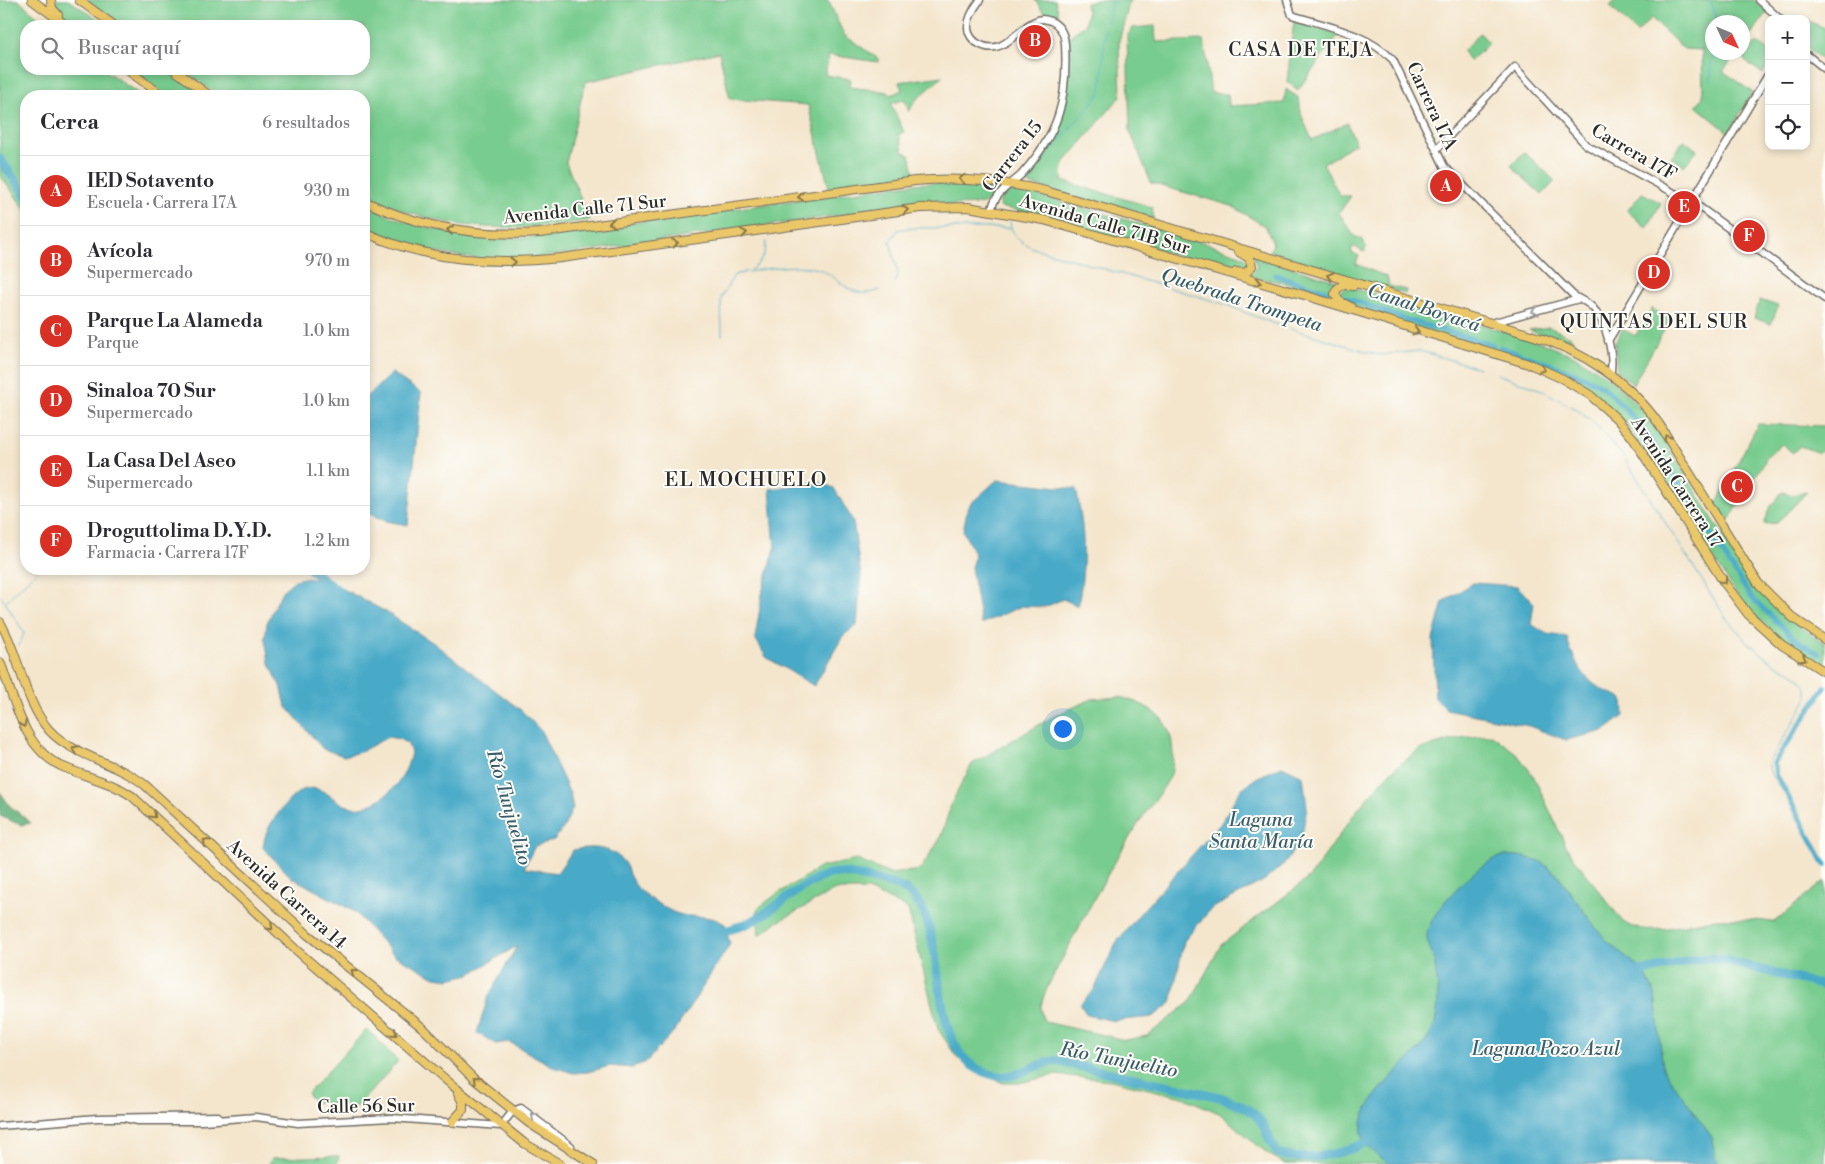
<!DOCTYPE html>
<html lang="es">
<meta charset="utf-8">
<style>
body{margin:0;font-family:"Libre Bodoni",serif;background:#f2f2f3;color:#2b2b33}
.controls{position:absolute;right:15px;top:15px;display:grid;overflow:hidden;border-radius:10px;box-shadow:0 2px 8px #0003}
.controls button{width:45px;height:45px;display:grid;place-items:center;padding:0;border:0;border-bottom:1px solid #e1e1e2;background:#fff;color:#2b2b33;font:25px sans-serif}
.compass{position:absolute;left:1705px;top:15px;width:45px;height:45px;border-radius:50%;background:#fff;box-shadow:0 2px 8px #0003;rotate:134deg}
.you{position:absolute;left:1062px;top:728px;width:18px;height:18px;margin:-12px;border:4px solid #fff;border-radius:50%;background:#1a73e8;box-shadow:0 0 0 8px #1a73e833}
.badge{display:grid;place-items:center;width:32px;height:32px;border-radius:50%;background:#d93025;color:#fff;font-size:16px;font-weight:700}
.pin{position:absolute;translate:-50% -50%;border:2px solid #fff;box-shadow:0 1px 5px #0006}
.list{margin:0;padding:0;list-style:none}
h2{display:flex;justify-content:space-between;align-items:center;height:65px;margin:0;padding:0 20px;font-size:21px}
h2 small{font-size:16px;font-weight:400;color:#7c7c81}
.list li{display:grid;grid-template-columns:32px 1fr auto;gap:15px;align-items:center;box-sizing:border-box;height:70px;padding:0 20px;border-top:1px solid #e1e1e2}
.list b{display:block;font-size:19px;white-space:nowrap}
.list p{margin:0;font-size:16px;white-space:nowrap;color:#7c7c81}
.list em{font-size:16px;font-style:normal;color:#7c7c81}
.icon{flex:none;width:28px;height:28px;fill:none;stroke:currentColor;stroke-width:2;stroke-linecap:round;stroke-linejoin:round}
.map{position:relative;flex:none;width:1825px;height:1164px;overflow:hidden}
.search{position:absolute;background:#fff;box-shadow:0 2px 8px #0003;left:20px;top:20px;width:350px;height:55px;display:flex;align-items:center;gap:12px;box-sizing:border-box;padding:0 18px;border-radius:20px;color:#7c7c81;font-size:19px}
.panel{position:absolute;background:#fff;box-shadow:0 2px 8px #0003;left:20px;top:90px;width:350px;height:485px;border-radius:20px}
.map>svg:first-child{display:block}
.green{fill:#78cc8f;stroke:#527c5d}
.forest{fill:#62b07a;stroke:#466e52}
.water{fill:#48aac8;stroke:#3a6a7a}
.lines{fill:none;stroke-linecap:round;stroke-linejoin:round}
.stream{stroke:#48aac8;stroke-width:1}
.canal{stroke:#48aac8;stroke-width:5}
.river{stroke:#48aac8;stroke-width:9}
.tertiary-casing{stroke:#716c64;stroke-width:9}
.primary-casing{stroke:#716c64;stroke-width:10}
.trunk-casing{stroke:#716c64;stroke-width:10}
.tertiary{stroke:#fff;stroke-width:6}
.primary{stroke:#eac769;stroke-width:8}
.trunk{stroke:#eac769;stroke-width:8}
.oneway{stroke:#8a794a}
.oneway2{stroke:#a0a0a0}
.labels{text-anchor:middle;stroke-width:4;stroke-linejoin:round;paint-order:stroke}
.street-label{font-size:18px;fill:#2b2b2b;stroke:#fdfcf7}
.neighbourhood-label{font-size:19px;letter-spacing:1px;fill:#2b2b2b;stroke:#fdfcf7}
.water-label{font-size:19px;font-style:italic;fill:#375e6a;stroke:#fdfcf7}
.quarter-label{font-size:20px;letter-spacing:1px;fill:#2b2b2b;stroke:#fdfcf7}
</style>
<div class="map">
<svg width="1825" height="1164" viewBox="0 0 1825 1164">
<rect width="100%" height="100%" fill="#fdfcf7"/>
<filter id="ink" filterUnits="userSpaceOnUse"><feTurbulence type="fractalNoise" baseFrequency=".02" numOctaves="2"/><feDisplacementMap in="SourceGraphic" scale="10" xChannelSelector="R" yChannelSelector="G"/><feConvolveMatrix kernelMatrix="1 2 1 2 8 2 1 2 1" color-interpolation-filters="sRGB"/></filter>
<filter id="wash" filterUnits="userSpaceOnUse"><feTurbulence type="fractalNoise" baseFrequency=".0096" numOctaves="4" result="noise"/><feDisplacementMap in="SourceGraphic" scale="20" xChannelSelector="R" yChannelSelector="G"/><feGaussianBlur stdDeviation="1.12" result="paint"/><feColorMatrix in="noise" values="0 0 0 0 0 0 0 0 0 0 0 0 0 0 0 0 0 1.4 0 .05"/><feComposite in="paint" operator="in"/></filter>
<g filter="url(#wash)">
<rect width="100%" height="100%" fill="#f4e6cd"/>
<path class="green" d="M0,0h18l31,26h-23v43h77l39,27h-116v115l-26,-36z
M55,0h13l41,26c-26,0 -41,2 -56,-23z
M87,0h741l16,35 36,25 -2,2 -49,-7 -4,20 26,4 -1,8 38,5 3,3 11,-5 -3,-8 44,-6 -29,26 -5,10 -5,-13 -13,5 13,28 -5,2 4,17 7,4 5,22 -86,11 -21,-83 -78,-6 -11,-47 -134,30 -19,81 24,57c-86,13 -145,12 -226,-25v-99h-146l-36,-27h182v-43h-240z
M1035,0h20l4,15 -12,2z
M1096,0h34l-11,41 2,55 -58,68 -1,17 90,26 2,12 -133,-37c9,-13 20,-24 28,-37 20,-33 19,-70 19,-108l17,-12 2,-12 -2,-9z
M1616,0h138l14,12 -25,33 -1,-23h-30v30l25,1 -14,18 29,21 -23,41 -33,-27 7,-9 -1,-47 -18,-1 -33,-31 -14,15 -27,-27z
M1806,20l19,8 -1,34 -18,-16z
M1294,21l45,13 -41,56 -11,-8z
M1155,26l1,16 48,-2 7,53 17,1 1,12 55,-3 2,-14 13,9 2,16 11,26 35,-17 9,20c-12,5 -19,14 -33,20l17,33h11l-12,17 15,23 7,3 5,8 -2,5 -11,-6 -2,6 8,4 -3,8 31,13 2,9 17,4 -1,4 -135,-43 3,-7 -7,-17 -34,-21 -81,-23 -21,-52 -3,-95 6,-8z
M1480,33l9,10 -19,19 -7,-11z
M1757,42l12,9v13l-6,10 -20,-15z
M131,69h38l37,27h-38z
M1684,140l13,10 -13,16 -13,-9z
M1524,152l31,29 -13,14 -31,-29z
M959,182c13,1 36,-1 31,18l-7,4 -85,3 -354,50c-15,1 -31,3 -46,3 -45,-2 -94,-12 -134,-32v-24c50,26 104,34 160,34l387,-54z
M1013,188l174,49 56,19 6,6 -1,6 -10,3 -70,-18 -128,-38 -41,-8 1,-7z
M1642,193l19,10 -14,25 -20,-17z
M1253,255l86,27 -7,13 2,5 -44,-16 -41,-8 8,-10z
M1346,287l34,8 160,47 37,15 31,20 42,40 95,154c23,30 48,53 80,72v26c-32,-19 -58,-40 -83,-67l-118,-180 -36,-33 -45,-23 -156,-47 -44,-18 -4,-3 -1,-6z
M1760,300l18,6 -7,18 -17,-6z
M1652,309l18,11 -37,64 -16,-13 -2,-28 8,-14 12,7z
M1549,327l22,10 8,13 -50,-20z
M1758,424l67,2v22l-6,5 -19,-7 -7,7 -11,-9 -14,12 -42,69 -11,-19z
M1782,492l11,3 14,-3 -30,31 -13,1 7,-18z
M1120,697c41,11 57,29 52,73 -1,10 -20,33 -26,42 -36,54 -66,113 -96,170 -6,14 -14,26 -5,40l80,18 22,-4 43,-34 31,-57 89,-68 47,-67 33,-38 30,-23 40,-11 32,-3 24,18 17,22 35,75 55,72c27,17 63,0 93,-3 20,-1 38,1 58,3l51,-41v283h-539l-18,-10 -49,-41 -37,-16 -71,-17 -56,-5 -36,8h-16l-22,-10 -24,-15 -19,-29 -30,-120 -40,-19h-33l-61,34 -15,12 -2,-27 20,-15 44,-27 36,-7 33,14 30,-4 20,-31 12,-37 20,-38 84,-49 36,-16z
M367,1029l31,32 -41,46 -42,-5 -8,-8z
M339,1156l-2,8h-68l3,-6z"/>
<path class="forest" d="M0,792l10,14 21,17 -10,2 -21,-9z"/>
<path class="water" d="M392,373l29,20 -13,132 -22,-4 -22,-9v-113z
M997,480l79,9c9,43 10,73 2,117l-15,-7 -18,8 -23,-1 -41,18 -10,-57 4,-12 -12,-24 5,-25z
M818,482l16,6 19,33 8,55 -4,49 -14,11 -29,50 -48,-29 -11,-19 8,-49 12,-41 -5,-59z
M304,578l13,1 30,12 39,21 46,30 90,69 19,20 29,63 3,14 -9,19 -10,13 -19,6 -11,22 33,5 16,-23c19,-4 40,-4 52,14 3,4 3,10 6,14 7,15 28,27 42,34 13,6 24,3 38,6 5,1 10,4 14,6l5,20 -54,85 -30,33 -14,6 -22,-2 -22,6 -15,1 -19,-6 -45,-25 -13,2 -19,-11 11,-36 29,-51 -47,28 -21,5 -14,-2 -41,-22 -39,-43 -64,-35 -28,-29c1,-14 8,-26 17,-37 8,-9 15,-19 26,-22 26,-7 36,38 77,8 17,-12 23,-24 28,-44l-3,-9 -9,-5 -11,-2 -28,15 -16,4 -21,-7 -37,-43 -4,-16 -13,-28 -4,-24 2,-15 15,-32 13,-11z
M1473,583l44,3 17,17 -3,21 16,10 20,3c4,18 15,40 31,50 8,6 17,6 25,12l1,17 -20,15 -38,9 -37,-14 -83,-17 -11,-11 -2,-59 10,-37z
M1282,766l21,10 4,31 -5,28 -15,26 -22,19 -54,29 -27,32 -13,62 -18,14 -39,4 -27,-6 -7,-11 14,-14 22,-47 26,-32 79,-88 19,-33 16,-12z
M1519,856l21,5 18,14 37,52 13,15 36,29 11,23 8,75 48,67 6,28h-328c-7,-6 -18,-13 -23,-20 -23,-37 50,-84 64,-109 12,-23 8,-55 3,-79 -2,-6 -7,-15 -6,-21 1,-23 52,-73 73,-78 6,-2 13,-1 19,-1z"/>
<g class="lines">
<path class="stream" d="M1710,0l6,17 -2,5
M1107,23l5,-23
M1711,81v-18l4,-11
M1029,177l72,-85 4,-63
M1010,222c1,13 12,21 23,26l191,56 48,19 96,29 11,3 41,-4 59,17
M750,270c10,-5 16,-16 16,-28
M748,272c21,-4 44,-8 66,-4 25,4 33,35 66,22
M895,282l3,-9 -8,-32 8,-11 10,-2h102
M722,335l-1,-37 13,-23 12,-3
M1497,374l45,16 37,21 17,14 27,31 103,162c13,15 26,29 42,41 11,8 29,13 36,24 4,6 4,12 2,19l-38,61 3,12 22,30
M0,596l5,5
M19,646l5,-13 -19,-31 34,-33"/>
<path class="canal" d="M1275,275l54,17
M1345,297l59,22 89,26
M1500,347l75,26 22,10 12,9 36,38 105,166 46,44 23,14
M1825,687l-51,76 3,13 48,89"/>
<path class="river" d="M0,159l26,37
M310,569l28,21
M716,933c14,-3 30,-8 42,-15 22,-13 55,-44 79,-45 12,0 26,4 38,7 13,3 31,7 40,18 38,47 5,167 84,178 19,3 35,-13 57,-15l164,36c19,7 37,13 45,32 4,8 7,18 13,24 24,11 76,0 97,-17
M1632,974l66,-15 17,-1 110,28"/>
</g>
</g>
<g filter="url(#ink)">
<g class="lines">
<defs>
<path id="tertiary" d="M980,0c-6,8 -15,22 -11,33 2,5 6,9 10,11 26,15 41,-22 63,-25 15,1 22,12 23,25 3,56 -6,89 -44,131 -11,10 -27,19 -29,34
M1287,0l5,15c34,11 75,18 101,45l51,106 129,129c7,5 15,7 20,13 13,13 22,49 17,67
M1759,0l21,19
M1806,54l19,15
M1436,150l79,-83 71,78 112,61 127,93
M1491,323l88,-24
M1608,341l161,-268
M124,1118l14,3h65l53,-4 42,6 93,-5 110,8 12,-15 8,-3 50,38
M0,1126l97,-8 121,-2"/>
<path id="primary" d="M0,622c20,33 23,78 49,108 25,27 67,32 96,55l162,149 116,94 51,51 55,44 64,41
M0,662c15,37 22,85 61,104 24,11 49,15 71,30l163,153 157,136 72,58 36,21
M452,1122l11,-12v-7l-5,-10"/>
<path id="trunk" d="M32,0l35,26
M51,0l1,8 6,7
M79,0l36,26
M126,69l37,27
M173,69l37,27
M364,201c56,27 113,36 176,32l375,-52c45,-4 88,0 131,10l485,144c50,15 98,46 128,89l99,159 34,34 33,23
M364,232c62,29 129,33 197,26l359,-50 48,-1 76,13 260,75 228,70 31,14 27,16 27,24 16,19 90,143 25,33 34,31 43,27
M1236,272l10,1 6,-7 -3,-8 -10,-6
M1351,307l-12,-6 -4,-7c2,-9 10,-10 18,-8"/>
</defs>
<use href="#tertiary" class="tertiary-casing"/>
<use href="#primary" class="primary-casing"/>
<use href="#trunk" class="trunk-casing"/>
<use href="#tertiary" class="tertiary"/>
<use href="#primary" class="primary"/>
<use href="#trunk" class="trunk"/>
</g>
<defs><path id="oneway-chevron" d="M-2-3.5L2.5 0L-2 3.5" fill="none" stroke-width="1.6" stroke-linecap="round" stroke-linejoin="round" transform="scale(1.25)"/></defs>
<g class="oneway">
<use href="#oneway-chevron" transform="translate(962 179) rotate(-177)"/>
<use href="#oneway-chevron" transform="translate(801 197) rotate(172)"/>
<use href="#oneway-chevron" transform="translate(905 210) rotate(-7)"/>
<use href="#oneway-chevron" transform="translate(612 223) rotate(172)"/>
<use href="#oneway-chevron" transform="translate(450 230) rotate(-171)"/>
<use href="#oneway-chevron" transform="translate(744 233) rotate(-8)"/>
<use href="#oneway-chevron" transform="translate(675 243) rotate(-8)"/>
<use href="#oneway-chevron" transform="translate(513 262) rotate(-1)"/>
<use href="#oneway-chevron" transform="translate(1330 276) rotate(-164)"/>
<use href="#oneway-chevron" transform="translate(1258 282) rotate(15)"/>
<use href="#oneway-chevron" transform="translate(1416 331) rotate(17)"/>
<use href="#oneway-chevron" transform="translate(1542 369) rotate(22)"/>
<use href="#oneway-chevron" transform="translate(1667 438) rotate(-122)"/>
<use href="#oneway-chevron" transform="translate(1724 581) rotate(56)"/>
<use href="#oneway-chevron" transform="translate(1803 659) rotate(32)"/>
<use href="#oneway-chevron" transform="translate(23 724) rotate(66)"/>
<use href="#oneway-chevron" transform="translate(75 749) rotate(-153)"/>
<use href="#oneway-chevron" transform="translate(153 815) rotate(43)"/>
<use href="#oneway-chevron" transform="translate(206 842) rotate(-137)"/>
<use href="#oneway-chevron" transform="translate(270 927) rotate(43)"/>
<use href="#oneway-chevron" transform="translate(354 972) rotate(-141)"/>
<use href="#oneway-chevron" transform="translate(394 1033) rotate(40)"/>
<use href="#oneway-chevron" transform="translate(476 1080) rotate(-139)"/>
</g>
<g class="oneway2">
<use href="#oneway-chevron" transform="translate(1535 311) rotate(166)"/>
<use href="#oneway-chevron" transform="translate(534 1116) rotate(-141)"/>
</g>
</g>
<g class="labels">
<g class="street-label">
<text transform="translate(1432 106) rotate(65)" y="6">Carrera 17A</text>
<text transform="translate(1634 152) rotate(30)" y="6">Carrera 17F</text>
<text transform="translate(1012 156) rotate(-52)" y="6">Carrera 15</text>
<text transform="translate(585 209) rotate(-6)" y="6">Avenida Calle 71 Sur</text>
<text transform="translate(1105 224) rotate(16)" y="6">Avenida Calle 71B Sur</text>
<text transform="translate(1677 482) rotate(57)" y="6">Avenida Carrera 17</text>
<text transform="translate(287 894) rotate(42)" y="6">Avenida Carrera 14</text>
<text transform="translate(366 1106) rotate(-1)" y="6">Calle 56 Sur</text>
</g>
<g class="neighbourhood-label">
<text x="1301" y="56">CASA DE TEJA</text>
<text x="1654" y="328">QUINTAS DEL SUR</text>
</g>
<g class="water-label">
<text transform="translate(1242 299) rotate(18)" y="7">Quebrada Trompeta</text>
<text transform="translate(1424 307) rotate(18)" y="7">Canal Boyacá</text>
<text transform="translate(510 807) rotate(74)" y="7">Río Tunjuelito</text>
<text x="1261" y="826">Laguna<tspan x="1261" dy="22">Santa María</tspan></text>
<text x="1546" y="1055">Laguna Pozo Azul</text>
<text transform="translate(1119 1059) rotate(11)" y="7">Río Tunjuelito</text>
</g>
<g class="quarter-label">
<text x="746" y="486">EL MOCHUELO</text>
</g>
</g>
</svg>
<div class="controls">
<button>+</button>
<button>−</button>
<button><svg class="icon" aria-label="locate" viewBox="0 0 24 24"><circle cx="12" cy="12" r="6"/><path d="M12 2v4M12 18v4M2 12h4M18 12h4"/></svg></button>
</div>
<svg class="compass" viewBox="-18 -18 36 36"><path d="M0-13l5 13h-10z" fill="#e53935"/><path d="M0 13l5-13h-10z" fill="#7c7c81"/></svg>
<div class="you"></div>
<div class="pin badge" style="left:1446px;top:186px">A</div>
<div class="pin badge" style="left:1035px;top:41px">B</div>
<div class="pin badge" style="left:1737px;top:487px">C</div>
<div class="pin badge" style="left:1654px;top:273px">D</div>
<div class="pin badge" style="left:1684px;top:207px">E</div>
<div class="pin badge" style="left:1749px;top:236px">F</div>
<div class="search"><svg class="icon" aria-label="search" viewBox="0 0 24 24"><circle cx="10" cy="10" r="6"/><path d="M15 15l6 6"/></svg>Buscar aquí</div>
<section class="panel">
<h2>Cerca<small>6 resultados</small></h2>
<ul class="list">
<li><span class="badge">A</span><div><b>IED Sotavento</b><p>Escuela · Carrera 17A</p></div><em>930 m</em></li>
<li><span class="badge">B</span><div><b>Avícola</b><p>Supermercado</p></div><em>970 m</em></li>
<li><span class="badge">C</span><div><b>Parque La Alameda</b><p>Parque</p></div><em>1.0 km</em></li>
<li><span class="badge">D</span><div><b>Sinaloa 70 Sur</b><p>Supermercado</p></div><em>1.0 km</em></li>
<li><span class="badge">E</span><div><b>La Casa Del Aseo</b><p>Supermercado</p></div><em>1.1 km</em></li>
<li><span class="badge">F</span><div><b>Droguttolima D.Y.D.</b><p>Farmacia · Carrera 17F</p></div><em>1.2 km</em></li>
</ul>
</section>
</div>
